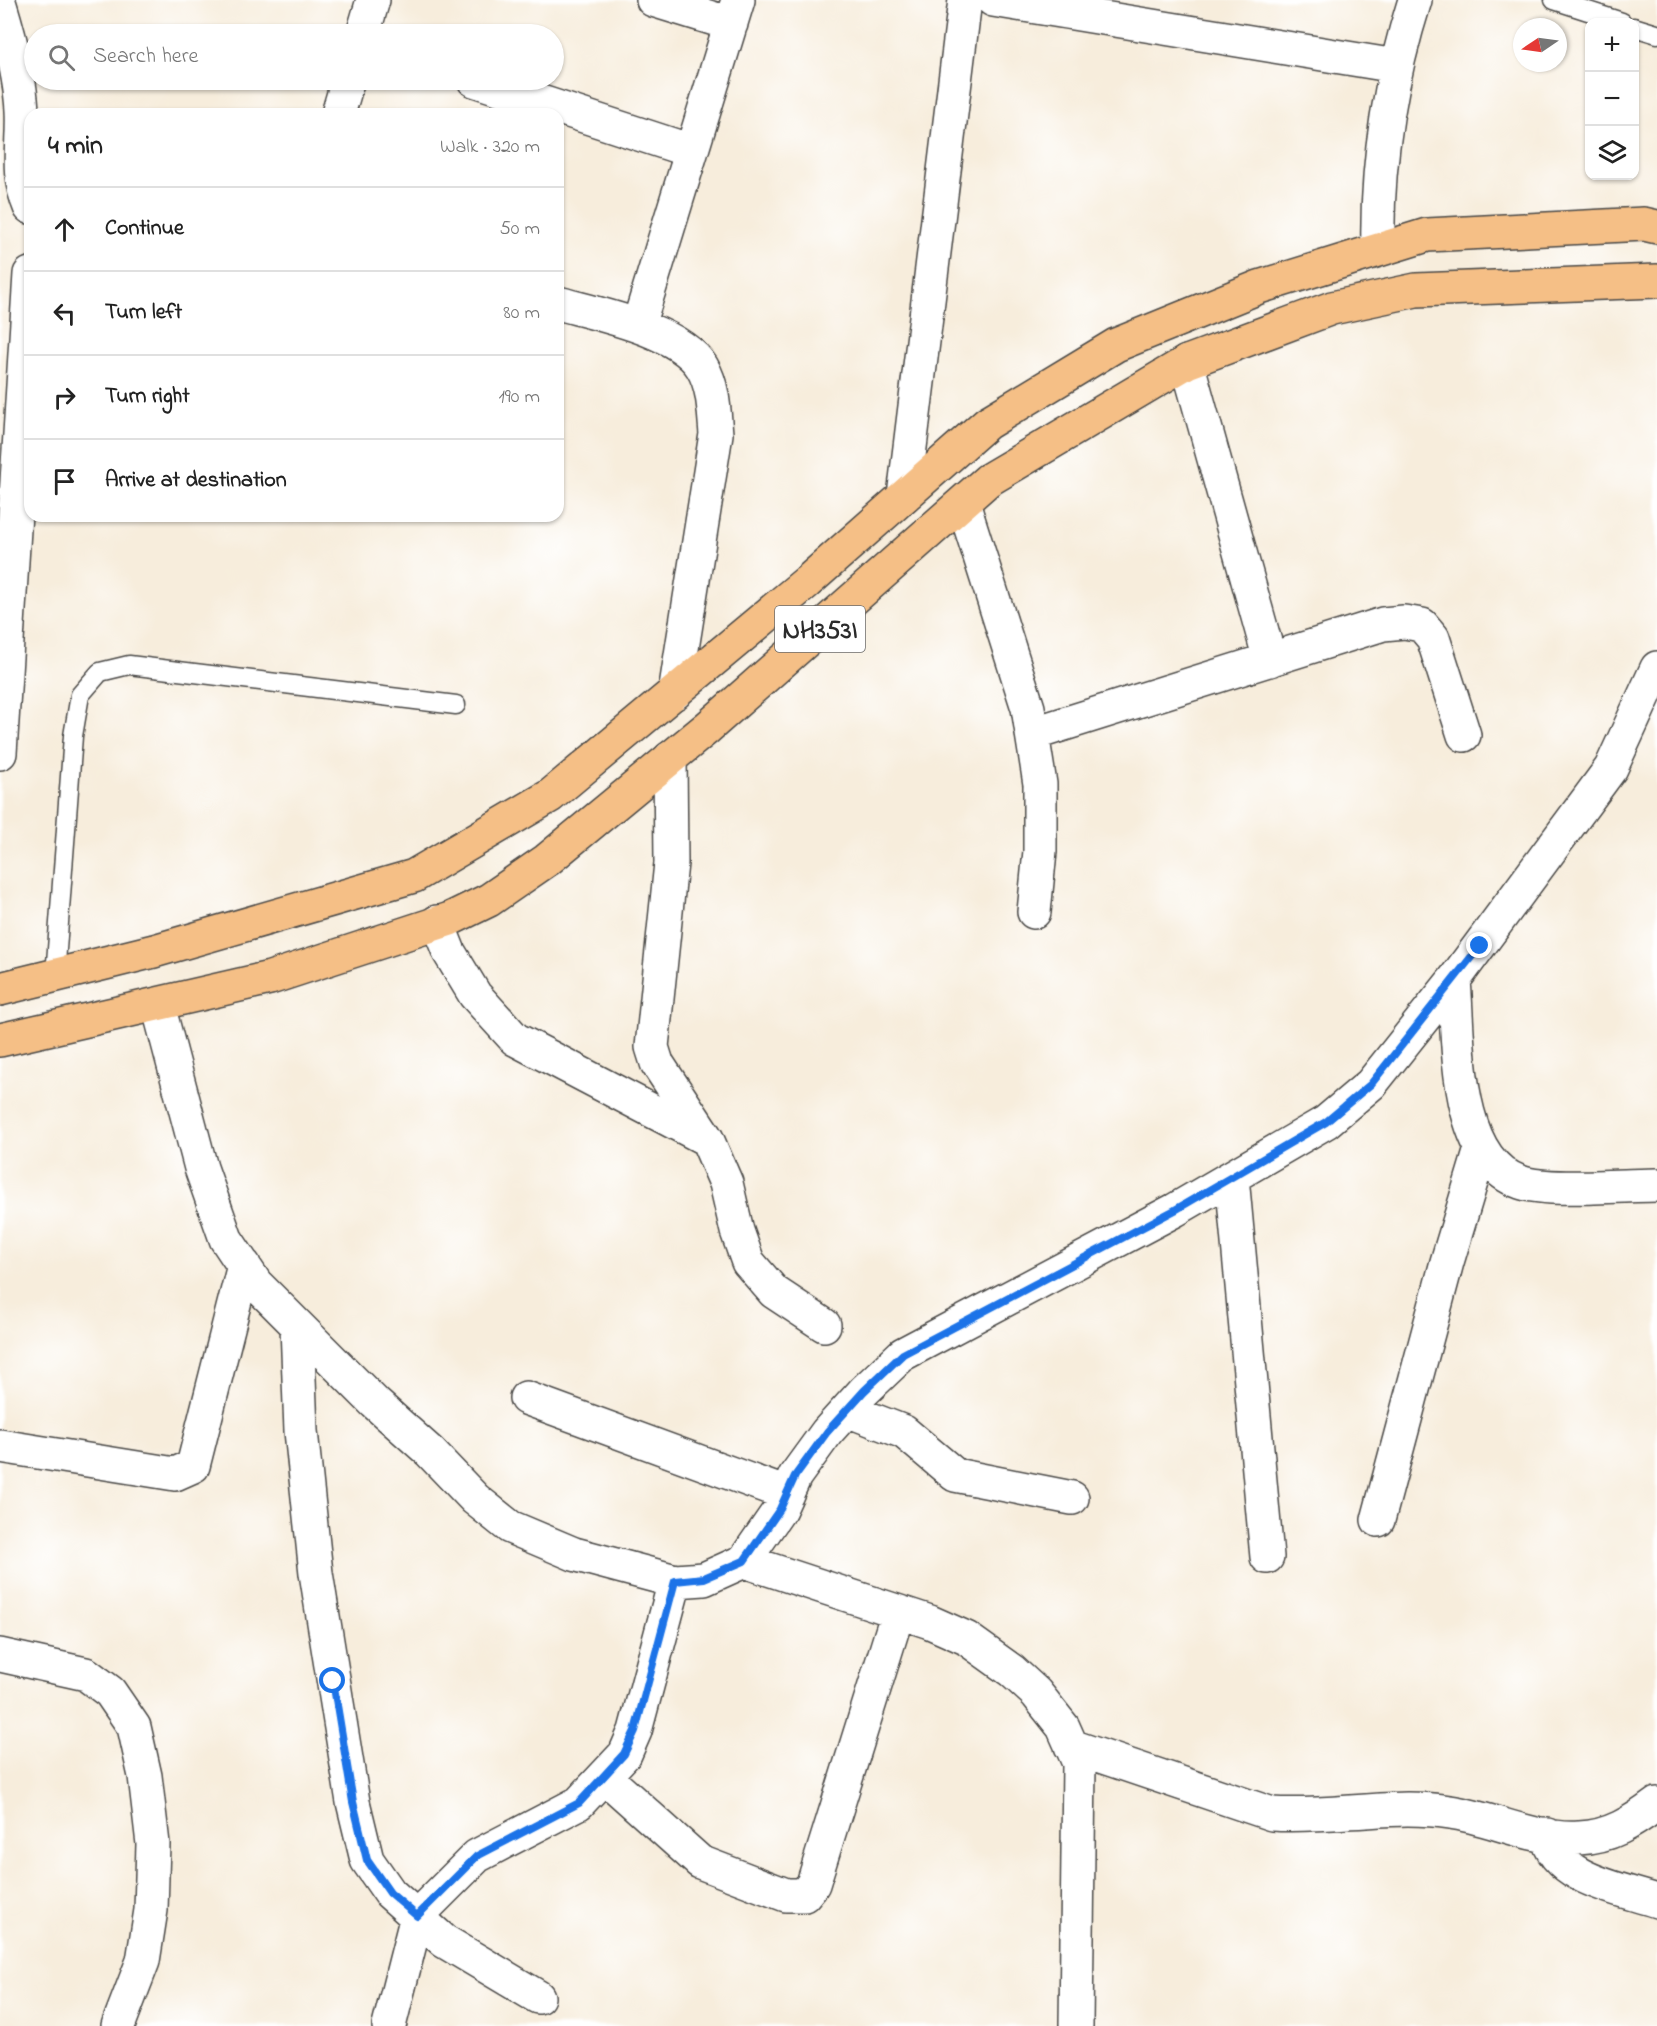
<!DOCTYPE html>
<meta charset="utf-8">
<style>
body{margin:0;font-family:"Indie Flower",sans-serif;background:#f6f6f6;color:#222}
.controls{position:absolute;right:18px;top:18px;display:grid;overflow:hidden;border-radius:12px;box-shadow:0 2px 4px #0004}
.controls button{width:54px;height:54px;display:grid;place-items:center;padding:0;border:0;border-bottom:2px solid #e0e0e0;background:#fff;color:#222;font:30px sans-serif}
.compass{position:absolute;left:1513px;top:18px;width:54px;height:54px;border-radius:50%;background:#fff;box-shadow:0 2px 4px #0004;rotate:257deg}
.stop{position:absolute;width:18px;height:18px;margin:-14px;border:4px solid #1a73e8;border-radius:50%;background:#fff}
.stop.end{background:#1a73e8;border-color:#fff;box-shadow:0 2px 6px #0008}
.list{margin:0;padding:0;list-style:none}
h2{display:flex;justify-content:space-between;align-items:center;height:78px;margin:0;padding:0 24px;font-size:26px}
h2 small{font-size:20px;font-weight:400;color:#767676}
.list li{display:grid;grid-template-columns:39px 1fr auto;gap:18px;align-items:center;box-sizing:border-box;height:84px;padding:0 24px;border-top:2px solid #e0e0e0}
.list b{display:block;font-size:22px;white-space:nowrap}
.list em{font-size:20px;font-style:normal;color:#767676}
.icon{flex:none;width:33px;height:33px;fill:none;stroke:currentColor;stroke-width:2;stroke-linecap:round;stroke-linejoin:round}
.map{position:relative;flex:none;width:1657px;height:2026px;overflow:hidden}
.search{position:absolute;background:#fff;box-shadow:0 2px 4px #0004;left:24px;top:24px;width:540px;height:66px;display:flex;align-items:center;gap:15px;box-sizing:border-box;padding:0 21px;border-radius:33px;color:#767676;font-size:22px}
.panel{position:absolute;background:#fff;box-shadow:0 2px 4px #0004;left:24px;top:108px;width:540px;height:414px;border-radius:18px}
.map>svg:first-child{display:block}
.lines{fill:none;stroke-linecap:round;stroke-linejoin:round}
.service-casing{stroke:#4a4846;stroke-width:21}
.minor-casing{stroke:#4a4846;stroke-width:36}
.trunk-casing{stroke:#4a4846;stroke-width:36}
.service{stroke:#fff;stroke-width:18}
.minor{stroke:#fff;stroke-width:33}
.trunk{stroke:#f5bf86;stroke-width:33}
.route{stroke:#1a73e8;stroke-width:8}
.labels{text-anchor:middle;stroke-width:4.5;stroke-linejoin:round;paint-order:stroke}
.shield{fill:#fff;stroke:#6b6b6b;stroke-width:1.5}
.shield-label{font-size:26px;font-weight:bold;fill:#2b2b2b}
</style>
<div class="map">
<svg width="1657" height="2026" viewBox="0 0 1657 2026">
<rect width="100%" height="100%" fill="#fff"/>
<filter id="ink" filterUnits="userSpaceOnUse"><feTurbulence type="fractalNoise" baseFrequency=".0167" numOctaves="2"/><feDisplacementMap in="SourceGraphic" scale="12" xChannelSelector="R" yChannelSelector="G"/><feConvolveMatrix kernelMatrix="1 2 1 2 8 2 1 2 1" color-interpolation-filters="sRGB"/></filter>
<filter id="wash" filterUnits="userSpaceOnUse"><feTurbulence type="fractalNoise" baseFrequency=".008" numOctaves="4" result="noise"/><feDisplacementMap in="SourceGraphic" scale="24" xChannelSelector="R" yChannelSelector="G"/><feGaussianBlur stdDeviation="1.35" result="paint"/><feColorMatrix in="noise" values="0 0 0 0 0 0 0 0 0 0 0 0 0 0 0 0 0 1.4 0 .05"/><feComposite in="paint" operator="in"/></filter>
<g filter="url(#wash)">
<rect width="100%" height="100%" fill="#f7eddc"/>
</g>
<g filter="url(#ink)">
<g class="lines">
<defs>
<path id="service" d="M1554,0l68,22
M1634,27l23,7
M55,976l18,-240 7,-41 20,-23 29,-7 327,40"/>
<path id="minor" d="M653,0l78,24
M993,0l403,66
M0,5c10,33 20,70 22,105 2,36 -7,61 8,97
M363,34l10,-34
M474,80l217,71
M338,114l10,-34
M1378,249c-2,-86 11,-167 37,-249
M558,303c40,11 121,27 144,64 12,20 12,45 14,67l-41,259
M638,326l100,-326
M1187,362l83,298
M904,496l61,-496
M963,503l65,205 12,76v67l-6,61
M1032,734l351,-110 21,-2 18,3 11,13 31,97
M0,753l30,-479
M670,758l1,105 -19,184 5,16 50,76 19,44 11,48 11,31 26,30 50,33
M437,922l12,30 26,43 40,44 191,100
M1454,980c5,57 -1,179 66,202 27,10 105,3 137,3
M158,1005l43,163 25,71 30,45 119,119 55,49 45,47 35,28 64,27 101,27 29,-2 40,-18 36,-52 15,-33 32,-44 37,-41 39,-37 272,-144 151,-88 45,-38 83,-104 157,-212 46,-100
M1232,1177l35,380
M297,1326l4,105 15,142 37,229 14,58 23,33 54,48 94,56
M526,1398l261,96
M847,1410l57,22 51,43 117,23
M0,1446l175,28 18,-8 51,-201
M1378,1520l69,-258 34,-113
M744,1561l186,61 36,16 46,33 24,22 27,34 16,36 -3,263
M0,1655l86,19 24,18 24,35 11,49 8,68 -2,66 -8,51 -25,65
M1071,1746l201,68c59,4 119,-11 178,-2 43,6 85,29 129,26 31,-1 54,-16 78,-34
M605,1777l95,85 86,33h18l9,-11 85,-272
M1547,1835c8,44 74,54 110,66
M389,2026l28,-110 60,-60 102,-53 46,-49 10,-23 40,-150"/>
<path id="trunk" d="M0,989l154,-38 260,-75 136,-80 257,-214 180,-159 129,-78 143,-58 168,-52 217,-11 13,3
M0,1040l270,-62 180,-59 39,-19 58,-40 160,-132 281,-248 199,-118 145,-54 84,-18 241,-9"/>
</defs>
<use href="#service" class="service-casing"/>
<use href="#minor" class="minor-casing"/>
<use href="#trunk" class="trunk-casing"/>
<use href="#service" class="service"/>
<use href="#minor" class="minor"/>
<use href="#trunk" class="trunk"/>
</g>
</g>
<g class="lines" filter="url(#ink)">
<path class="route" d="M333,1681l20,121 14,58 23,33 27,23 60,-60 102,-53 45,-49 11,-23 40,-150 29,-3 40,-17 36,-52 15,-33 32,-44 37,-41 39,-37 272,-144 151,-88 45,-38 109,-138"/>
</g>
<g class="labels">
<rect class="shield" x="775" y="606" width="90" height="46" rx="4.5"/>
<g class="shield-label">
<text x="820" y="638">NH353I</text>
</g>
</g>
</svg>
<div class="controls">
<button>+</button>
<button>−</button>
<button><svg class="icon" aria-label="layers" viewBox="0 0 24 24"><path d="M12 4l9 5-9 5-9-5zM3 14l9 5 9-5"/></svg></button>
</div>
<svg class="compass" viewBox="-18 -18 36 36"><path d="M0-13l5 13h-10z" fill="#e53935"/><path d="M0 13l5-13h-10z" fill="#767676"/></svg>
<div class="stop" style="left:333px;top:1681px"></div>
<div class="stop end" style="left:1480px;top:946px"></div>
<div class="search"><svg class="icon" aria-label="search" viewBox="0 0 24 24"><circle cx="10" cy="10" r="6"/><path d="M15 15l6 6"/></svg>Search here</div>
<section class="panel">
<h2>4 min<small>Walk · 320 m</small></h2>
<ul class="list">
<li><svg class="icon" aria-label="ahead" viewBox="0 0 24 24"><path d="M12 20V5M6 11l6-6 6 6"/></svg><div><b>Continue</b></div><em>50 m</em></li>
<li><svg class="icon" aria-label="left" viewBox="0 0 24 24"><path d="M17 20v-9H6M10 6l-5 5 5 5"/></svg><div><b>Turn left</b></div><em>80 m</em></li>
<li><svg class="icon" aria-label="right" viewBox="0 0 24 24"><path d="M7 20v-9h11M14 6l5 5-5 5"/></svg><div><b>Turn right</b></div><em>190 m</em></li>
<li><svg class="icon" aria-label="arrive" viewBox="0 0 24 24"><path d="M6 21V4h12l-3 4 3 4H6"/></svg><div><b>Arrive at destination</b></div></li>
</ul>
</section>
</div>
